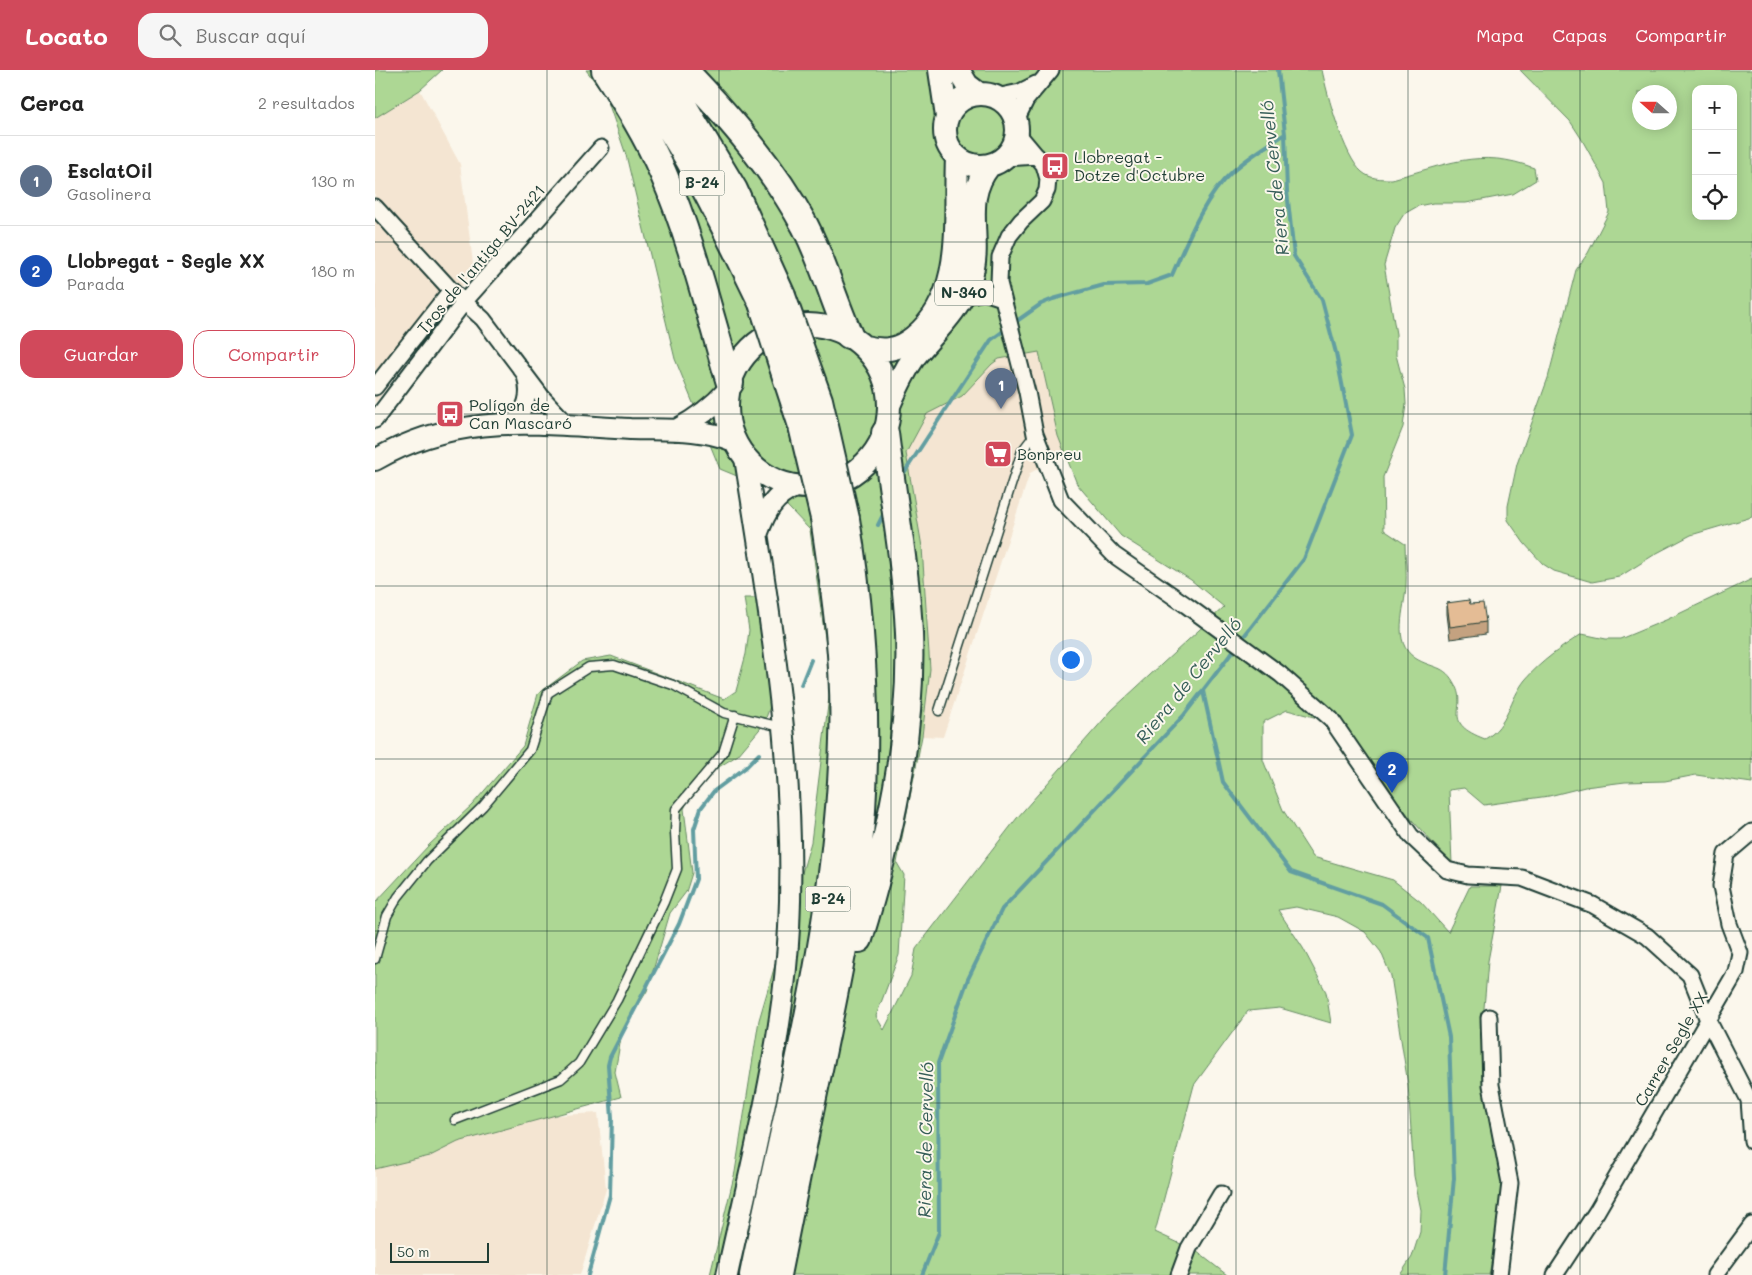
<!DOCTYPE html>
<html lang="es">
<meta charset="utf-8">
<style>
body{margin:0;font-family:Mali,sans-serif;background:#f6f6f6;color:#222}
.controls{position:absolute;right:15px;top:15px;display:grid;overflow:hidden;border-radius:10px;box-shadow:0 2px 12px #0003}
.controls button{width:45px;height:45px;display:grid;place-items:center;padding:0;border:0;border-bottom:1px solid #e0e0e0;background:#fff;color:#222;font:25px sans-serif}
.compass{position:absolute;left:1257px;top:15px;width:45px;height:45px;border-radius:50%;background:#fff;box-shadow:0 2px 12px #0003;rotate:291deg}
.scale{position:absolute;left:15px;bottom:12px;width:99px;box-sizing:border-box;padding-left:5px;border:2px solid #1f3d34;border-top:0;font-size:14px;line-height:18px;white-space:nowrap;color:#1f3d34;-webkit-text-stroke:4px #fbf7ec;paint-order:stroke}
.you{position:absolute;left:695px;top:589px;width:18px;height:18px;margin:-12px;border:4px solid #fff;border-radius:50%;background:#1a73e8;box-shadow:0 0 0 8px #1a73e833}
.badge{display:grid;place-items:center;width:32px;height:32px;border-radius:50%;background:#d1495b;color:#fff;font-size:16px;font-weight:700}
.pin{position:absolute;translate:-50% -41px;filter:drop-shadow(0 1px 2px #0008)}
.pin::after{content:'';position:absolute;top:26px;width:18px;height:15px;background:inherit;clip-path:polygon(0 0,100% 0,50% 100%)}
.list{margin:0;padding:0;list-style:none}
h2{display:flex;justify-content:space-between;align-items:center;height:65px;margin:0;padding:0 20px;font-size:21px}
h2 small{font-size:16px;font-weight:400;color:#767676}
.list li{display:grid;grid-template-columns:32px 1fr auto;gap:15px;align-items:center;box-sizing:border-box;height:90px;padding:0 20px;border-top:1px solid #e0e0e0}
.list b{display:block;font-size:19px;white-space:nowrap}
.list p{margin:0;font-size:16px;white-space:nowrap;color:#767676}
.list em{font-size:16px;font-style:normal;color:#767676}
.actions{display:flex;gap:10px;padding:15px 20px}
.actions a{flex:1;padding:11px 0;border:1px solid #d1495b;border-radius:15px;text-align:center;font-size:18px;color:#d1495b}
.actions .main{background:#d1495b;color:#fff}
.icon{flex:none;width:28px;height:28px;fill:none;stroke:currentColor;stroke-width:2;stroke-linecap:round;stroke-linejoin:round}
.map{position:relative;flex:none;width:1377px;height:1205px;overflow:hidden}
header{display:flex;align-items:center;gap:30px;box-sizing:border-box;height:70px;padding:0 25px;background:#d1495b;color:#fff}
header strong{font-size:24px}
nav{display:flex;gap:28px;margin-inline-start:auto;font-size:18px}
.search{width:350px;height:45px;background:#f6f6f6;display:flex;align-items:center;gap:12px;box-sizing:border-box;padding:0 18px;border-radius:15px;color:#767676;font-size:19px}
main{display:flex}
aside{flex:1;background:#fff}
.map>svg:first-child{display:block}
.built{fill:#f4e5d2}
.green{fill:#add794;stroke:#668a64;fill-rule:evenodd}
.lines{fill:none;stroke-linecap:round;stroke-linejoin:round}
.stream{stroke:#629ea1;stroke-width:4}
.lane-casing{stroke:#1f3d34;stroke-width:11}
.street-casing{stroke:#1f3d34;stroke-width:19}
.secondary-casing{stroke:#1f3d34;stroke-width:24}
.primary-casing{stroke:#1f3d34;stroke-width:26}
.highway-casing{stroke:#1f3d34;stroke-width:30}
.lane{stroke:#fbf7ec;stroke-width:8}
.street{stroke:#fbf7ec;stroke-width:15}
.secondary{stroke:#fbf7ec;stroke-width:20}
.primary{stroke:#fbf7ec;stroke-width:22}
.highway{stroke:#fbf7ec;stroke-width:26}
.highway-bridge-casing{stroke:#1f3d34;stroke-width:30;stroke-linecap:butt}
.highway-bridge{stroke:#fbf7ec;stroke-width:26}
.wall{fill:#c4a280;stroke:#1f3d34}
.building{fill:#e4bc95;stroke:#1f3d34}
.grid{fill:none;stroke:#1f3d34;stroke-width:1;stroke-opacity:0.55}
.labels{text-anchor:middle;stroke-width:4;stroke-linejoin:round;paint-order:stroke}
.shield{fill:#fbf7ec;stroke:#61756b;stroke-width:1}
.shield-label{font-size:15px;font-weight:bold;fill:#1f3d34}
.poi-label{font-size:16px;fill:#1f3d34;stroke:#fbf7ec;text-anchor:start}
.street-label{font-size:16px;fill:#1f3d34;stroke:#fbf7ec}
.water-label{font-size:18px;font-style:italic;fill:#355d58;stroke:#fbf7ec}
</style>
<header>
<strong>Locato</strong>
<div class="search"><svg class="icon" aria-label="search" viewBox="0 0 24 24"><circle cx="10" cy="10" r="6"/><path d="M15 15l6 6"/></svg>Buscar aquí</div>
<nav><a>Mapa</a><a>Capas</a><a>Compartir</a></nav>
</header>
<main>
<aside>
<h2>Cerca<small>2 resultados</small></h2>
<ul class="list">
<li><span class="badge" style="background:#5c6f8a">1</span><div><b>EsclatOil</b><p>Gasolinera</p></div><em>130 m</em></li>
<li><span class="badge" style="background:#1a4fb4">2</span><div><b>Llobregat - Segle XX</b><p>Parada</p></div><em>180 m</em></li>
</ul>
<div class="actions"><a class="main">Guardar</a><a>Compartir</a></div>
</aside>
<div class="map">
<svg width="1377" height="1205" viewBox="0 0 1377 1205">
<rect width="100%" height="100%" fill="#fbf7ec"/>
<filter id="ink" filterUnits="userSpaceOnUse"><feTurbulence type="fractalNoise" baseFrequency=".02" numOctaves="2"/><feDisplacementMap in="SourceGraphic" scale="10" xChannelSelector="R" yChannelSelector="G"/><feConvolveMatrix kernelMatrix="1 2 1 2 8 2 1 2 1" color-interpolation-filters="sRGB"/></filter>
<g filter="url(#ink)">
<path class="built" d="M45,20l40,74 14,106 -99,133v-285z
M664,282l19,84 7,18 -35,19 -87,264 -21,-1 8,-67 -8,-122 -16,-94 21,-39 35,-18 30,-32 7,-5z
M223,1043l8,76 -26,86h-205v-122l131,-35z"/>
<path class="green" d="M0,0h67l-22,20 -45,28z
M211,0h736c5,24 22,87 40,102 8,7 19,7 30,7 53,-14 88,-32 142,-11l2,12 -23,14 -47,9h-33l-15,3 -14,8 -9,14 -11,37 12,69v21l9,34 1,15 -3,23 -20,50 1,53 21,14c0,14 2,28 1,42 -1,23 -15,56 9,72 17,11 30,6 40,27 13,25 -15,37 30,54 24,-14 24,-39 40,-59 15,-18 38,-34 57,-46l24,5h14l46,-19 86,-41v204l-56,-8 -31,6 -40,1 -40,5 -36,9 -65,9 -20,-17 -15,2 3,74 -40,-44 -75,-97 -50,-13 -24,12v38l20,50 30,47 80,23 28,22 27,30 22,-46h32l-14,75 -4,47 -1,70 23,103 -17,94h-89l12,-18 8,-25 1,-22 -7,-34 -6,-92 -17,-108 -10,-24 -16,-20 -27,-15 -42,-10 -18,3 25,38 23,44 5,31 -51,-15 -32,3 -54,74 -39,147 41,19 31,24h-517l25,-103 24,-152 52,-178 20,-161 -21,-151 -37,-39 -53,-22 -45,-110 -49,-204 -20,-59zM664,282l19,84 19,48 44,52 70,44 33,27 -112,103 -95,108 -101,131 -5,27 -27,54 -8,-14 23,-61 5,-80 -7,-12 25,-127 8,-67 -8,-122 -16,-94 21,-39 35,-18 30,-32 7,-5z
M1145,0h232v447l-61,18 -34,18 -38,24 -27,5 -38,-11 -11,-7 -19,-21 -16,-23v-14l9,-42 31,-86 28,-108 12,-17 21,-41 -3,-29 -25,-45 -11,-17zM1321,19h37v127h-37zM1264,22h30v30h-30z
M369,528h12l15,105 -7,21 -26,31 -24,15 -26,30 -4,9 8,64 -6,19 -16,21 -23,78 -25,41 -7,40 6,25 -163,45 -28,14 -55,13v-266l54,-58 43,-40 51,-59 15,-52 44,-33 29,-5 113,43 12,-8 10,-37 3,-24z"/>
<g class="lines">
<path class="stream" d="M639,253l27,-19 12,-5 51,-14 43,-1 25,-9c15,-34 32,-78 60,-103 16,-15 35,-26 53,-38
M529,403l87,-133 15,-11
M503,455l6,-12
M866,570l63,-81 48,-124 -16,-82 -14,-53 -28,-44 -7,-65 -2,-57 -7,-64
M426,615l10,-25
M828,621l20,91 68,90 91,32 46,34 21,99 5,141 -9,97
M213,1205l22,-80 2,-77 -4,-53 2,-8 69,-133 17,-45 -2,-50 7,-21 13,-17 31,-23 14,-14
M547,1205l17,-43 -1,-169 30,-84 34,-70 182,-194 53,-69"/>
<defs>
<path id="lane" d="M564,641l83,-260 13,-17
M0,889l12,-43 11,-19 29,-36 56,-55 47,-56 18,-57 41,-26 25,-2 59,20 51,28 57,14
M80,1050l106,-41 18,-16 38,-63 47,-98 13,-33 -2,-37 1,-23 47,-56 12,-38"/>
<path id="street" d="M621,27l24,-5 16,-8
M641,50l10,-20 25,-30
M643,64l26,31 4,14 -1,11 -5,11 -21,20 -12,15 -9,21 -1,26 28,109 8,42 26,66 53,55 72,50 94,69 51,45 80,117 36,34 21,5 54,3 71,27 54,31 43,39 18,45 41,80 3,41
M630,88l32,-2
M0,137l76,83 32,29 59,78 26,28
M587,227l22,-5 18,6
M0,317l76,-97
M0,350l90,-119 136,-153
M138,353c13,-14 18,-28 12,-47
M1114,947l2,68 19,98 -11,92
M804,1205l10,-27 32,-54
M1180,1205l42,-64 139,-239 4,-19 -11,-29 -8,-38 5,-32 26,-22
M1340,1205l37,-50"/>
<path id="secondary" d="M301,360c21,-11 36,-22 52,-40
M0,390c84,-49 162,-36 255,-31 35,1 71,-2 104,12
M383,462c8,-22 16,-36 37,-45
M352,1205c25,-114 56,-229 62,-347 8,-157 -19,-315 -44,-470"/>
<path id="primary" d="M565,0l7,47
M583,0l9,15 12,9
M570 60a36 36 0 1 1 72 0a36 36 0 1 1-72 0Z
M352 336a81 81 0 1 1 162 0a81 81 0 1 1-162 0Z
M490,277c20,5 33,3 49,-10 53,-42 40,-120 43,-179
M515,333c7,-16 14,-32 25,-47 20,-25 44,-45 55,-77 14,-40 -10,-77 19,-113"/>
<path id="highway" d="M230,0c21,33 42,66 58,103 29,67 46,140 67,210
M254,0c56,71 94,153 133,233
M281,0l28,37 50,83 48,106
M309,0c46,48 89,97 121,156 18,35 28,73 44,109
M484,869c30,-98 54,-203 50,-306 -3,-67 -16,-133 -24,-200
M378,1205c36,-175 85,-356 90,-535 3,-74 -8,-149 -19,-222
M402,1205c14,-70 28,-141 43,-211 17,-84 36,-169 42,-254 6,-98 0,-194 -16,-291"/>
</defs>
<use href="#lane" class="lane-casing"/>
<use href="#street" class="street-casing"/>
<use href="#secondary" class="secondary-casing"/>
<use href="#primary" class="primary-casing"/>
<use href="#highway" class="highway-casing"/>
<use href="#lane" class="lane"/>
<use href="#street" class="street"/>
<use href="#secondary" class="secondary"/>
<use href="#primary" class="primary"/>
<use href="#highway" class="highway"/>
<defs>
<path id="highway-bridge" d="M407,226l37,104 27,119
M387,233l40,123 22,92"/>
</defs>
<use href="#highway-bridge" class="highway-bridge-casing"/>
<use href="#highway-bridge" class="highway-bridge"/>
</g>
<path class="wall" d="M1072,533l23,1 16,18v12l-36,5 -3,-25z"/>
<path class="building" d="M1094,530l1,4 13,-1 3,19 -36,5 -3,-24z"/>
</g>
<path class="grid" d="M172,0v1205M344,0v1205M516,0v1205M688,0v1205M861,0v1205M1033,0v1205M1205,0v1205M0,172h1377M0,344h1377M0,516h1377M0,689h1377M0,861h1377M0,1033h1377"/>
<defs>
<symbol id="bus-square" viewBox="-11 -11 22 22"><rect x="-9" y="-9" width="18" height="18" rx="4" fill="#d1495b" stroke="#fbf7ec"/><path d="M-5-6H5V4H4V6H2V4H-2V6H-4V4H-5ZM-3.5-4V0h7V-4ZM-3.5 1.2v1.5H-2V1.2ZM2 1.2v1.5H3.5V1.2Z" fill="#fff"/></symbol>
<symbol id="supermarket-square" viewBox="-11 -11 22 22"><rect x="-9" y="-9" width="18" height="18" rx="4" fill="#d1495b" stroke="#fbf7ec"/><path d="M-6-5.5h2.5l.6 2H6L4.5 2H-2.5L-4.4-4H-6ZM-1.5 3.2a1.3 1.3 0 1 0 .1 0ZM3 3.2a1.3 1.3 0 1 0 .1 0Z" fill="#fff"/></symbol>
</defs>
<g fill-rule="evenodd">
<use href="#bus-square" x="664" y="80" width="32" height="32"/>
<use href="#bus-square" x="59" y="328" width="32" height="32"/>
<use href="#supermarket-square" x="607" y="368" width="32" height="32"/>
</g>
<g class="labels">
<g class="shield">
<rect x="304.5" y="100.5" width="45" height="25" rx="4"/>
<rect x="560" y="210.5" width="58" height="25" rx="4"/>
<rect x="430.5" y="816.5" width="45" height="25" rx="4"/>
</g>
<g class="shield-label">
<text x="327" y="118">B-24</text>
<text x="589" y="228">N-340</text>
<text x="453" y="834">B-24</text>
</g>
<g class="poi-label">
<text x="699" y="93">Llobregat -<tspan x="699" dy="18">Dotze d'Octubre</tspan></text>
<text x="94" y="341">Polígon de<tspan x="94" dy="18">Can Mascaró</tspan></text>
<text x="642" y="390">Bonpreu</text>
</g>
<g class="street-label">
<text transform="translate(106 189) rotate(-50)" y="6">Tros de l'antiga BV-2421</text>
<text transform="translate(1296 979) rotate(-60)" y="6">Carrer Segle XX</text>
</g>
<g class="water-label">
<text transform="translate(900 108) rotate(-96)" y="6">Riera de Cervelló</text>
<text transform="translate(814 611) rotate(-51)" y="6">Riera de Cervelló</text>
<text transform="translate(551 1070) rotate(-89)" y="6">Riera de Cervelló</text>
</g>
</g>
</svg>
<div class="controls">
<button>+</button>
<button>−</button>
<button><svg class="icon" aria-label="locate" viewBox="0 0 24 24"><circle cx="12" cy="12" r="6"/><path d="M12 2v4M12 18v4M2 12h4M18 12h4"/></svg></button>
</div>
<svg class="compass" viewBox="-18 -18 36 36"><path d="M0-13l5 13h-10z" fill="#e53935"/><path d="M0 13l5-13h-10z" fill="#767676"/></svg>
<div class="scale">50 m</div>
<div class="you"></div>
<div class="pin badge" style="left:626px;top:339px;background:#5c6f8a">1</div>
<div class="pin badge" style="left:1017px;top:723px;background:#1a4fb4">2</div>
</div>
</main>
